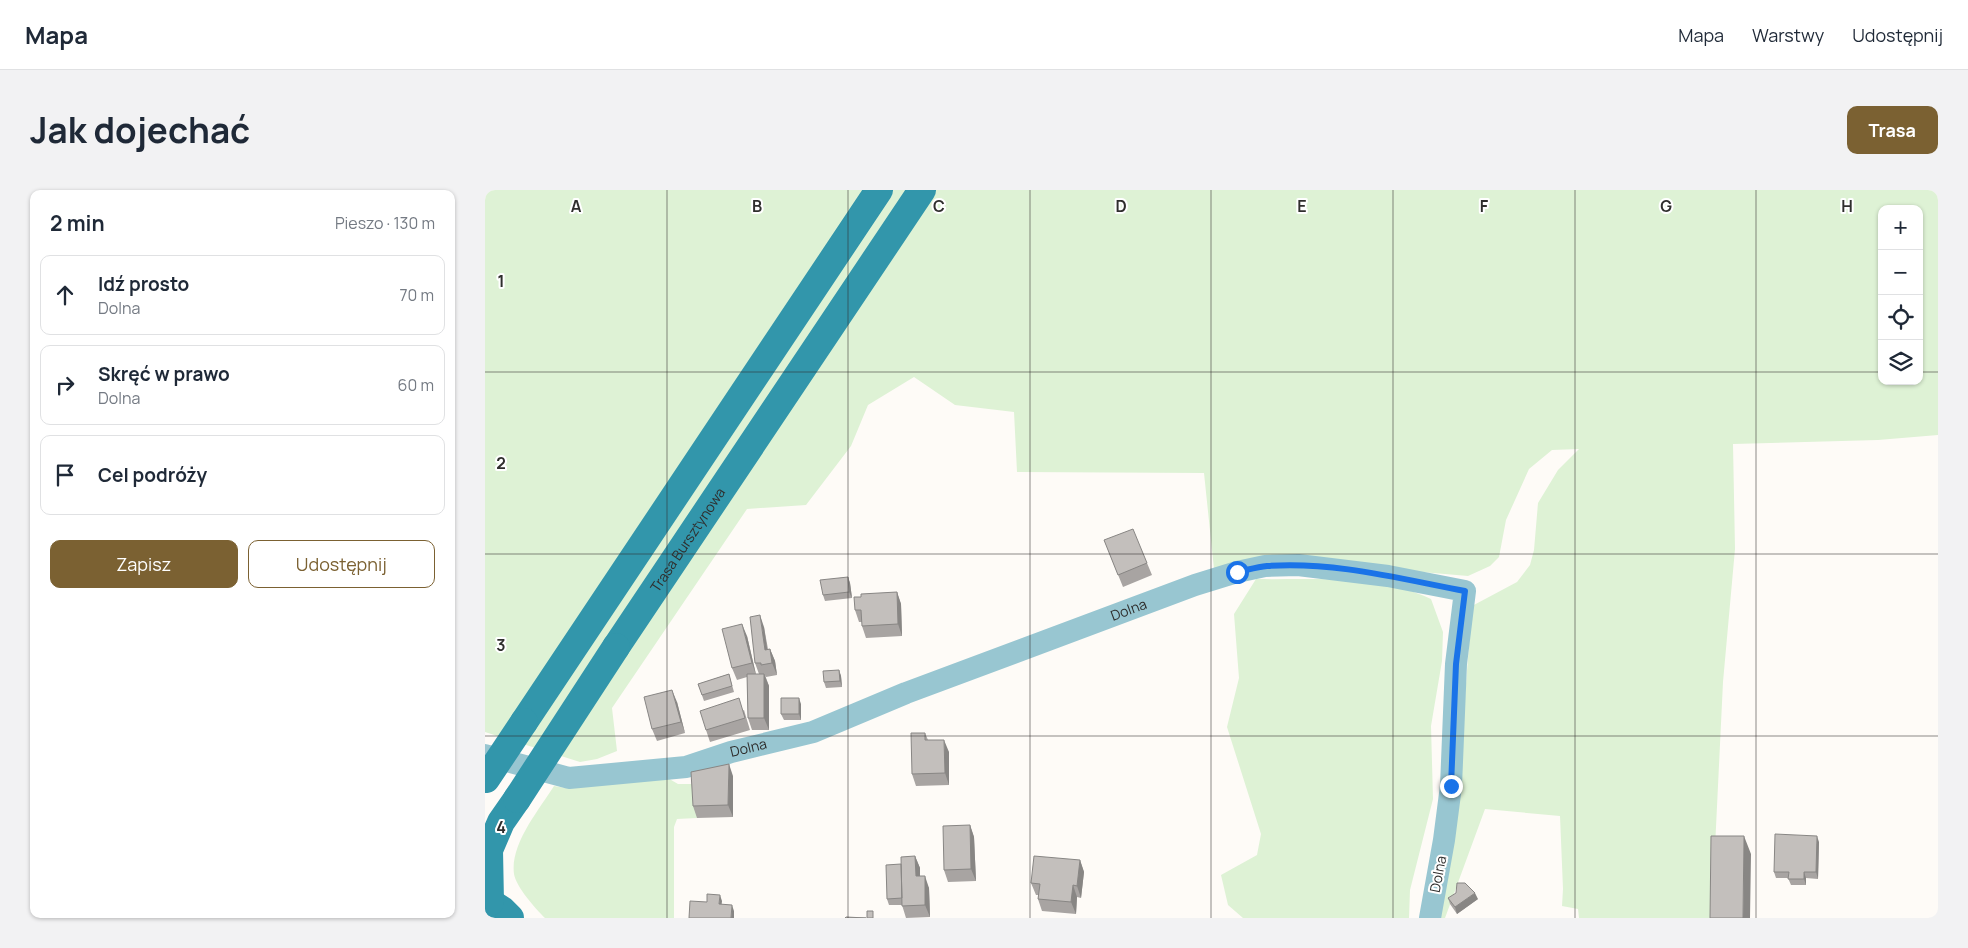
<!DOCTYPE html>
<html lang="pl">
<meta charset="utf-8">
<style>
body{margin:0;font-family:Manrope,sans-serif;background:#f2f2f3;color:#1f2937}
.controls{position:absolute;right:15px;top:15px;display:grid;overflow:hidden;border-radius:10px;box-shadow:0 1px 4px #0004}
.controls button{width:45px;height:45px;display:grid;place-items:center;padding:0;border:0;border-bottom:1px solid #e0e1e3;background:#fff;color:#1f2937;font:25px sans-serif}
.stop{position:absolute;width:15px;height:15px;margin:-11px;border:4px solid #1a73e8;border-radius:50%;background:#fff}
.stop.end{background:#1a73e8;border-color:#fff;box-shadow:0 1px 5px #0008}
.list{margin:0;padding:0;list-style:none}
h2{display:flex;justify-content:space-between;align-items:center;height:65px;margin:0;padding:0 20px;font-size:21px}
h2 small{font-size:16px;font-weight:400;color:#747a83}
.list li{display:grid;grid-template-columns:32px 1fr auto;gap:15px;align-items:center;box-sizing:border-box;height:80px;margin:0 10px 10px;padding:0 10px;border:1px solid #e0e1e3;border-radius:10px}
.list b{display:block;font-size:19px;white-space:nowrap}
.list p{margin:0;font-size:16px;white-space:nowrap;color:#747a83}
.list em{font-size:16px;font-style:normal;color:#747a83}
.actions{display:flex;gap:10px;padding:15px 20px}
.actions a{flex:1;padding:11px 0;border:1px solid #7b6132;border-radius:10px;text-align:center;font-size:18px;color:#7b6132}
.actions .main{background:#7b6132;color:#fff}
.icon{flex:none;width:28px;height:28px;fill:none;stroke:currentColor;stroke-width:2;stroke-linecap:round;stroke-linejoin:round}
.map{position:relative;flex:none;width:1453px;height:728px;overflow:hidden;border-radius:10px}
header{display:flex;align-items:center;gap:30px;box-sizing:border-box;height:70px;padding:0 25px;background:#fff;border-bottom:1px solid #e0e1e3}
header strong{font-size:24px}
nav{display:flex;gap:28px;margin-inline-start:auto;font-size:18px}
.intro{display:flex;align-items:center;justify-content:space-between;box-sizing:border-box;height:120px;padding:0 30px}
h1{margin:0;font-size:35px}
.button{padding:12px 22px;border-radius:10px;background:#7b6132;color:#fff;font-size:18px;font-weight:700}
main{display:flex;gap:30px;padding:0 30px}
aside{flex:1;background:#fff;border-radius:10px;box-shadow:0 1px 4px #0004}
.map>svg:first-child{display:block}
.green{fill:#def2d5;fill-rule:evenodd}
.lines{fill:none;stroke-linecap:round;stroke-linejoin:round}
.minor{stroke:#98c6d1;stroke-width:22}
.primary{stroke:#3296ab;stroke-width:28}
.primary-bridge{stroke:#3296ab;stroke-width:28}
.wall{fill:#a8a4a2}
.shaded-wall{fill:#888684}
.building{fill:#c3bfbc;stroke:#888684}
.route{stroke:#1a73e8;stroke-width:6}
.grid{fill:none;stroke:#2f2e2d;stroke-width:1;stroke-opacity:0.55}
.labels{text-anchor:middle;stroke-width:4;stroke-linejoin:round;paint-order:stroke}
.street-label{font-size:14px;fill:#2f2e2d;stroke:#fff}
.grid-label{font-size:16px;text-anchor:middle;font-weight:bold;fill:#2f2e2d;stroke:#fff;stroke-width:4;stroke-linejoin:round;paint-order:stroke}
</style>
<header>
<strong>Mapa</strong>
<nav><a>Mapa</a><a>Warstwy</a><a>Udostępnij</a></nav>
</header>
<div class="intro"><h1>Jak dojechać</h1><a class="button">Trasa</a></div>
<main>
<aside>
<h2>2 min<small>Pieszo · 130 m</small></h2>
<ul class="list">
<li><svg class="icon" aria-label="ahead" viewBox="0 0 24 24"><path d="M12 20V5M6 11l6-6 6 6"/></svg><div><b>Idź prosto</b><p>Dolna</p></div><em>70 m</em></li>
<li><svg class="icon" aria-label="right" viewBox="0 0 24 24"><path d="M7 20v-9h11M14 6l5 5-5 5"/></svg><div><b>Skręć w prawo</b><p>Dolna</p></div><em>60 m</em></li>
<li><svg class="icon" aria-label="arrive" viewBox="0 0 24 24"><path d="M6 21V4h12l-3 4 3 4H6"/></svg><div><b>Cel podróży</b></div></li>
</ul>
<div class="actions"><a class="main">Zapisz</a><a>Udostępnij</a></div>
</aside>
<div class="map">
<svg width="1453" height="728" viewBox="0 0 1453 728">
<rect width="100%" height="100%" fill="#fefbf7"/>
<path class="green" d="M0,0h1453v245l-60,5 -145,4 2,105 -12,133 -8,166 1,70h-137l-1,-9 -16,-3 1,-17 -3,-73 -75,-7 -40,109h-9l24,-156 12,-156 45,-24 13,-17 4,-15 4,-47 20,-33 21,-21 -27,1 -23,19 -23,51 -7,37 -9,9 -22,10 -58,-5 -196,-2 -10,-96 -187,-1 -3,-60 -59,-7 -41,-28 -46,28 -17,41 -45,59 -59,4 -135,199 5,43 -20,8 -17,3 -95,-30zM1397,19h37v172h-37z
M771,389c57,1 123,-5 175,20l12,33 -1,29 -11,65 2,73 -23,91 -1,28h-166l-15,-13 -7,-30 36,-20 4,-21 -34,-107 12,-49 -5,-64z
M181,587l12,7h18l1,34 -20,1 -3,8v91h-129c-9,-9 -29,-31 -31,-44 -4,-30 25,-64 40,-88l12,2z"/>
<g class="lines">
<path class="minor" id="s1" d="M0,565l84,23 117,-11 45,-15 82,-20 93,-39 289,-108 42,-13 28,-6 33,-1 90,11 77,15 -9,73 -5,122 -7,54 -14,78"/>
<g class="primary">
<path id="s2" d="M131,457l306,-457"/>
<path d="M39,532l355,-532"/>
<path d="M0,709l17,11 8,8"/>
<path d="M5,712l-1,-52 12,-28 16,-23"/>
</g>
<path class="primary-bridge" d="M1,589l38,-57
M32,609l99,-152"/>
</g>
<path class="wall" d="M619,350l43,23 5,12 -29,12z
M363,387l2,6 2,15 -27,3 -2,-6z
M412,402l4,12 1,32 -36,2 -4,-12v-4h-3l-4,-12 6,-13z
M279,437l4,22h2l5,12 2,14 -11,2 -1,-2 4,11v44h-17l-4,-12 -1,-41 -10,3 -5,-12 15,-32 9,38h3l-4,-11z
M354,480l2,6 1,11 -16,1 -2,-6z
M244,484l5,18 -30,9 -6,-17z
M192,512l8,31 -28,8 -5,-12z
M316,514v16h-17l-3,-6z
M259,520l6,20 -40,12 -4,-12z
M440,543l3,7 21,12v33l-33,1 -4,-12z
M248,586v41l-36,1 -4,-12z
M485,635l4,12 2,44 -28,1 -4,-12z
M1334,652l-1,37 -12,-1v7h-15l-3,-7h-12l-2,-6z
M430,666l5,12v8l9,12 1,29 -24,1 -4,-13h-13l-2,-6z
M595,670l4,12 -3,26 -4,-1 -1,17 -34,-3 -4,-12v-4h-2l-5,-12z
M963,708l30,1 -21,15 -7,-10z"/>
<path class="shaded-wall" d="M363,387l2,6 2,15 -3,-6z
M412,402l4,12 1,32 -4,-12z
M275,425l4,12 5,35 -4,-12z
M257,434l5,12 9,39 -4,-12z
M285,459l5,12 2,14 -5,-12z
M354,480l2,6 1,11 -2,-6z
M279,484l5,12v44l-5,-12z
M187,500l5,12 8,31 -4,-11z
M314,508l2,6v16l-2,-6z
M459,550l5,12v33l-4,-12z
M244,574l4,12v41l-5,-12z
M485,635l4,12 2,44 -5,-12z
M1259,646l7,18 -1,64h-7z
M1332,646l2,6 -1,37 -2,-7z
M430,666l5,12v20l-4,-12z
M595,670l4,12 -3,26 -4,-12z
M1319,682l2,6v7l-2,-6z
M440,686l4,12 1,29 -5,-12z
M588,695l4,12 -1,17 -5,-12z
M990,703l3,6 -21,15 -2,-7z
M235,705l2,6 -1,9 -2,-6z
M247,715l2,6v7h-3z"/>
<path class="building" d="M648,339l14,34 -29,12 -14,-35z
M363,387l1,15 -26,3 -3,-15z
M412,402l1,32 -36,2 -1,-16h-6l-1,-13h7v-3z
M275,425l5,35 5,-1 2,14 -11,2v-2h-6l-5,-46z
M257,434l10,39 -20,5 -10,-39z
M354,480l1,11 -16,1 -1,-11z
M244,484l3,12 -30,9 -4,-11z
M262,484h17v44h-16z
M187,500l9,32 -29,7 -8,-32z
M254,508l6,20 -39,12 -6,-19z
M296,508h18v16h-18z
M426,543h14v7h19l1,33 -33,1z
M244,574l-1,41 -35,1 -2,-34z
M485,635l1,44 -27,1 -1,-44z
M1290,644l42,2 -1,36h-12v7h-16l1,-7h-15z
M1226,646h33l-1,82h-33z
M430,666l1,20h9v29l-23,1 -1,-49z
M549,666l46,4 -3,26 -4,-1 -2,17 -33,-3 2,-15 -9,-1z
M416,674l1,34 -15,1 -1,-34z
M972,693h8l10,10 -20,14 -7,-9 8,-5z
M222,704l13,1 -1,9 13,1 -1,13h-42l1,-17 17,1z
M382,721h6v7h-6z
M361,727l20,1h-21z"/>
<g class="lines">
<path class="route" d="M752,382c10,-2 20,-5 30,-6 66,-5 134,13 198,25l-9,73 -5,122"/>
</g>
<path class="grid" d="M182,0v728M363,0v728M545,0v728M726,0v728M908,0v728M1090,0v728M1271,0v728M0,182h1397M1434,182h19M0,364h1453M0,546h1453"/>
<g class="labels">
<g class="street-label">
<text dy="5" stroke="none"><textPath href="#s2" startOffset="129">Trasa Bursztynowa</textPath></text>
<text dy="5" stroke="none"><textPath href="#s1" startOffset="675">Dolna</textPath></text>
<text dy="5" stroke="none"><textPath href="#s1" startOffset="270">Dolna</textPath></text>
<text transform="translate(953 684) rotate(-79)" y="5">Dolna</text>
</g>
</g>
<g class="grid-label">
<text x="91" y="22">A</text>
<text x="272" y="22">B</text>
<text x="454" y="22">C</text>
<text x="636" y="22">D</text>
<text x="817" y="22">E</text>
<text x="999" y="22">F</text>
<text x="1181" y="22">G</text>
<text x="1362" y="22">H</text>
<text x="16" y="97">1</text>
<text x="16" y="279">2</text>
<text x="16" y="461">3</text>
<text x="16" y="643">4</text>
</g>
</svg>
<div class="controls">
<button>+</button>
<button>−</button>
<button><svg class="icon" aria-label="locate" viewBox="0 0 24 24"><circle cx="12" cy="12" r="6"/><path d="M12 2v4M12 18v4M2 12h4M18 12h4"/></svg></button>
<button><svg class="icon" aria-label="layers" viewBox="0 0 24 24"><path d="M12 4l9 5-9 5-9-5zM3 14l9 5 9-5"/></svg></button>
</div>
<div class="stop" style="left:752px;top:382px"></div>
<div class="stop end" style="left:966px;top:596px"></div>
</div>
</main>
